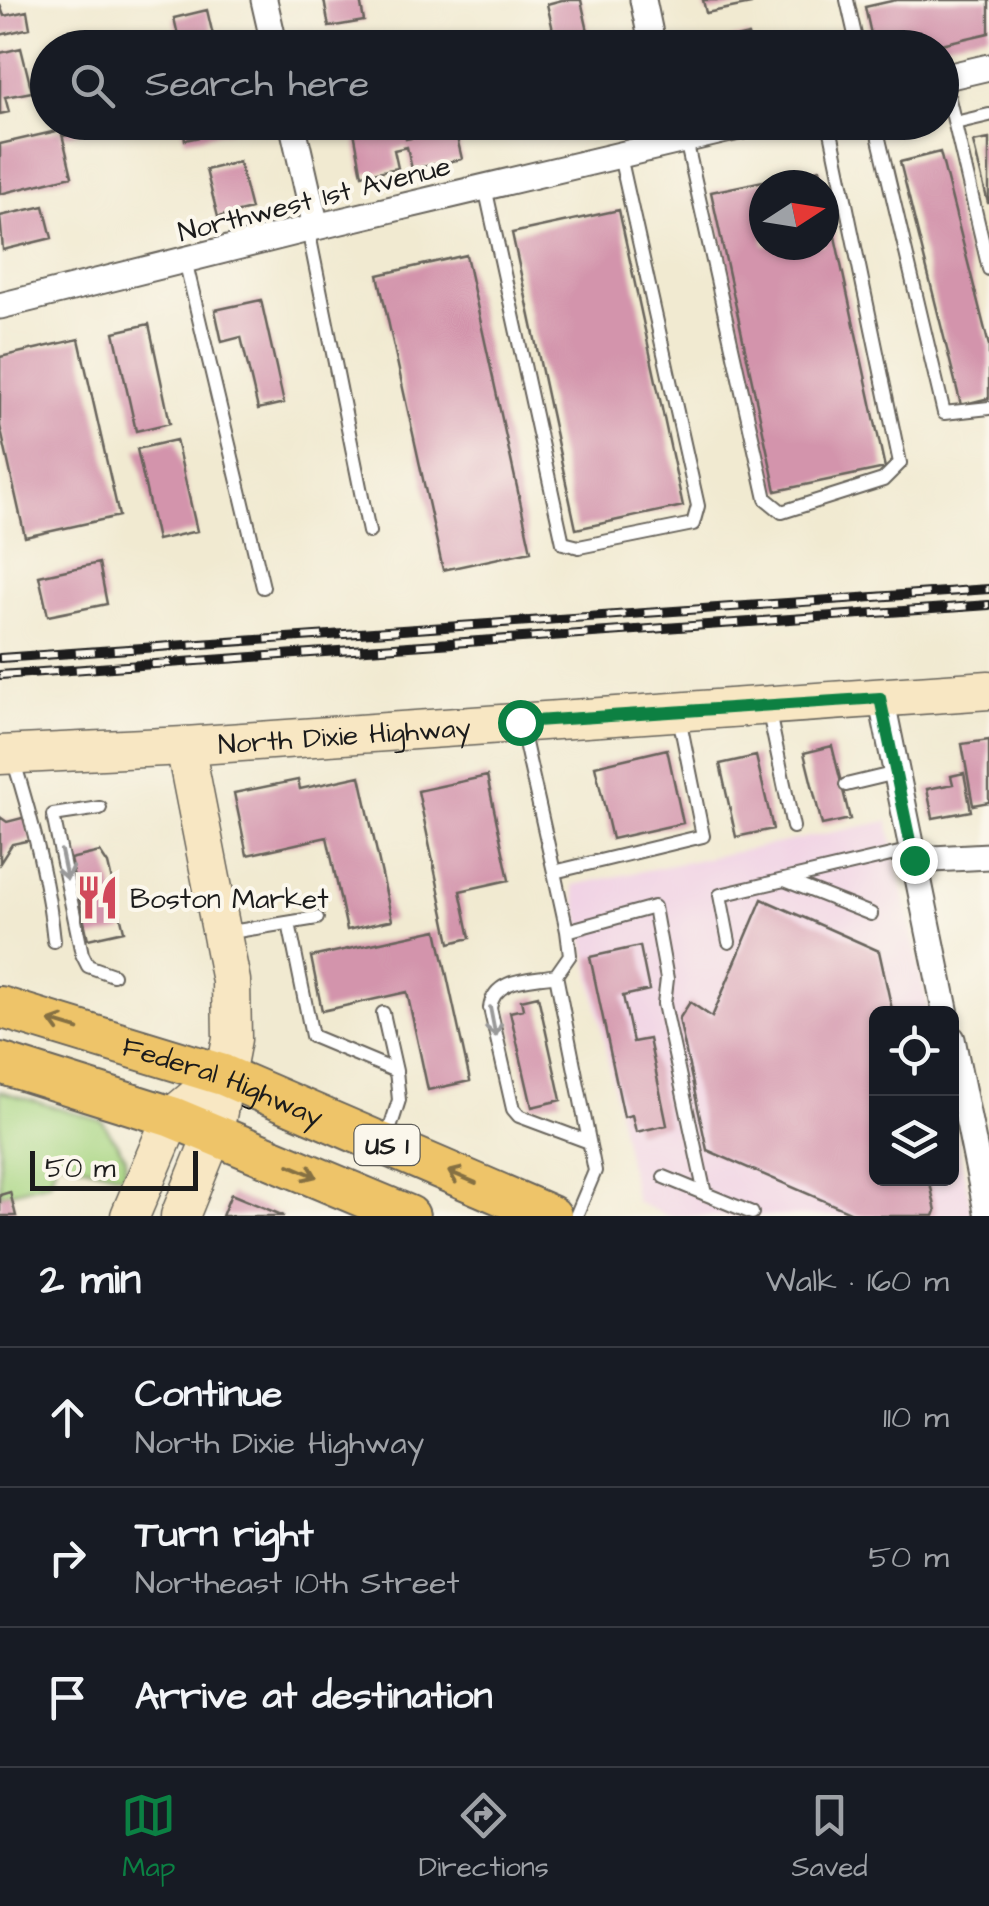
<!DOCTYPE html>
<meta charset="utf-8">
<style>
body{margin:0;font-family:"Architects Daughter",sans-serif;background:#20242c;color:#f1f3f6}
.controls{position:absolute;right:30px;bottom:30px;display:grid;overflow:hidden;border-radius:15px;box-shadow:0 2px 8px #0004}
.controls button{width:90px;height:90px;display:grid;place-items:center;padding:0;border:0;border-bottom:2px solid #363941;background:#171b24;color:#f1f3f6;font:50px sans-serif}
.compass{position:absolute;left:749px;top:170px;width:90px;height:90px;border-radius:50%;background:#171b24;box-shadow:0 2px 8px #0004;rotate:78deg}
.scale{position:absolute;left:30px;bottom:25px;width:168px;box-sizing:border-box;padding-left:10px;border:5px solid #1c1c1c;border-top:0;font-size:28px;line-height:35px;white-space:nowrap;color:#1c1c1c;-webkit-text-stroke:8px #fbf7ec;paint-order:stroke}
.stop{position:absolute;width:30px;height:30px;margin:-22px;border:8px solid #0b8043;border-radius:50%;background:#fff}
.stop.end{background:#0b8043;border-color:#fff;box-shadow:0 2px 10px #0008}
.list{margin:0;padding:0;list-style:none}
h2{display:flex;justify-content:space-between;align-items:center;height:130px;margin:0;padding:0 40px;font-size:42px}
h2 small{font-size:32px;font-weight:400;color:#9ea1a6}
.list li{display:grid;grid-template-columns:65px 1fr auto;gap:30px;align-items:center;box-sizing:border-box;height:140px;padding:0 40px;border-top:2px solid #363941}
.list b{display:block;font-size:38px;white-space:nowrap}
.list p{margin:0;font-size:32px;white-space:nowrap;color:#9ea1a6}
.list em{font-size:32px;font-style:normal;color:#9ea1a6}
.icon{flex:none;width:55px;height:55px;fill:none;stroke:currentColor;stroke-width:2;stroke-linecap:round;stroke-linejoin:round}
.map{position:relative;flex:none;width:989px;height:1216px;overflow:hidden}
.search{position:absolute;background:#171b24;box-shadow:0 2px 8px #0004;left:30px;right:30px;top:30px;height:110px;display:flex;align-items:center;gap:25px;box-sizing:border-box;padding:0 35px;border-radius:55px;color:#9ea1a6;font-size:38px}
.sheet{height:550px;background:#171b24}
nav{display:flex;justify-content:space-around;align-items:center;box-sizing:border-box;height:140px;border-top:2px solid #363941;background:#171b24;font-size:28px;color:#9ea1a6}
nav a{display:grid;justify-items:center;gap:5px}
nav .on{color:#0b8043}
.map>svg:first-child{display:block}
.built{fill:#f0d0e4}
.green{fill:#a8d582;stroke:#62784f;stroke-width:2.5}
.building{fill:#d394ac}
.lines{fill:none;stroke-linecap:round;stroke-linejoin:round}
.service-casing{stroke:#67645b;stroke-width:16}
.minor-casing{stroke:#67645b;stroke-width:29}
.secondary-casing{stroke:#67645b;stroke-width:41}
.primary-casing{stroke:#67645b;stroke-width:44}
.service{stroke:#fff;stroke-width:12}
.minor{stroke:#fff;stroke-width:25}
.secondary{stroke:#f8e7c3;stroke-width:38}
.primary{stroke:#eec469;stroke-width:40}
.rail-casing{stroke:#1c1c1c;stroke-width:10}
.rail{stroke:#fbf7ec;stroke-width:6;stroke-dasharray:19;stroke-linecap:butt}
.oneway{stroke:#999}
.oneway2{stroke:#857042}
.route{stroke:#0b8043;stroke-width:12}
.labels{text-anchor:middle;stroke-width:8;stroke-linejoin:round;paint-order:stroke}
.shield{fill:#fbf7ec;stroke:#5f5e5a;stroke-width:2.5}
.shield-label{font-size:25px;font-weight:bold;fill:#1c1c1c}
.street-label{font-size:28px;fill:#1c1c1c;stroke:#fbf7ec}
.poi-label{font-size:28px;fill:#1c1c1c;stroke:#fbf7ec;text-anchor:start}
</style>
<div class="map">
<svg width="989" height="1216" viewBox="0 0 989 1216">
<rect width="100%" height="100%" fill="#fbf7ec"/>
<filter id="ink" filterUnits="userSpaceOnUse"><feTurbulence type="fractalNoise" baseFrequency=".01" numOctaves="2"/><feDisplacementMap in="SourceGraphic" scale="20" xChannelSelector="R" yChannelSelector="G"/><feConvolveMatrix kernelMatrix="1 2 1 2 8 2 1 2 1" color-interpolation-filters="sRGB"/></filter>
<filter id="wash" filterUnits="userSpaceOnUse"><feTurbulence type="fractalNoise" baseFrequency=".0048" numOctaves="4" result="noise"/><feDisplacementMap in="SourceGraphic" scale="40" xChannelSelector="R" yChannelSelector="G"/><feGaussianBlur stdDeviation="2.25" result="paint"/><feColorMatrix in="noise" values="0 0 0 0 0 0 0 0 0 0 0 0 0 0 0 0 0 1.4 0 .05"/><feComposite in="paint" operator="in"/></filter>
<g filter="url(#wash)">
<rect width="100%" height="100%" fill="#f1ead1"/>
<path class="built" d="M888,821l41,192 -53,1v164h76v-61l21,99h-305l-32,-14 -63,-317z"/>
<path class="green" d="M0,1091l102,30 24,36 -2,19 -67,-17 -7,23 -50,13z"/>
<g id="blocks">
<path class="building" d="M324,0h36l4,21 -35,6z
M562,0h19l10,45 -34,3 -10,-44z
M703,0h47l1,4 -45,9z
M896,0h93v33l-65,15h-50l-9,-41z
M0,5l4,11 23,-5 3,17 -30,7z
M207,10l9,38h-35l-7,-30z
M748,35l3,13h-35l-1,-5z
M21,48l11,44 -27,5 4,15 -9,2v-61z
M61,122h31l1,6 -29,8z
M190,122h46l2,7 -53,11 -3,-16z
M373,122h30l3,17 49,-10 7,30 -50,10 -5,-22 -13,3 4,18 -36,7 -9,-49z
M61,130l11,46 -72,18v-50z
M989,139v64h-1l-15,-61z
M940,152l49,194v52l-28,7 -61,-243z
M239,162l12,47 -33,8 -12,-47z
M820,169l3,16h-59v60h60l2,-50 59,273 -109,23 -65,-299z
M44,206l8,32 -49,12 -3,-34z
M619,210l64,296 -107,23 -64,-296z
M466,255l65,296 -88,19 -65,-295z
M261,300l23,103 -26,6 -17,-72 -19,5 -7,-32z
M149,324l21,99 -34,8 -22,-99z
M79,339l40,177 -94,21 -25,-111v-69z
M176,440l21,91 -40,9 -20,-91z
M99,563l8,41 -59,12 -9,-40z
M989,740v62l-16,3 -11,-61z
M832,746l18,73 -28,6 -18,-72z
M667,749l16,74 -71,16 -17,-73z
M756,756l17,73 -37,8 -16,-73z
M964,773l7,38 -38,7 -6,-29 26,-5 -2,-8z
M360,776l32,144 -45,10 -20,-93 -80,18 -13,-62 64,-13 2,9z
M487,776l22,104 -49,11 10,47 -20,5 -32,-152z
M0,817l7,5 19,-5 5,23 -19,4 -12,19z
M100,852l8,12 16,67 -36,8 -18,-80z
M762,899l117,52 14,63h-17v164h53l7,33 -2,5h-75l-152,-66 -28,-131 11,-17 22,15z
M437,930l33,151 -42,9 -21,-98 -85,19 -11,-54z
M640,946l9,44 -26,6 10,46 16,-3 18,86 -31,7 -4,-17 -8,2 -34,-160z
M538,996l23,104 -29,7 -22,-95 13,-3 -2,-9z
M10,1192l6,24h-16v-21z
M231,1194l53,22h-62z"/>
</g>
</g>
<g filter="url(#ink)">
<use href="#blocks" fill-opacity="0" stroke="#67645b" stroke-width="2.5"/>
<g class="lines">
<defs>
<path id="service" d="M847,0l11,48
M944,78l45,191
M875,122l69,291 45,-5
M955,123l34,-8
M686,140l80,359 16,13 101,-32 17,-17 -71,-341
M485,187l78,356 16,4 114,-23 5,-18 -78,-350
M308,229l61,303
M185,260l78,327
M768,708l25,119
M521,725l33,147 149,-36 -24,-119
M13,759c19,60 35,120 41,182
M846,785l50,-12
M100,808l-47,7 29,139 6,12 25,9
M554,872l13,59
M787,881l84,33
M289,923l23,113 84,35 -13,-58
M225,933l92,-15
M729,942l-9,-47 192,-45
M556,975c-25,5 -62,2 -66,33l23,101 6,7 70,26
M386,1141l13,-41 -3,-29
M664,1177l88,36
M576,1216l19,-45 -39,-196 14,-20 -3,-24 87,-24 13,72 -3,25 41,190"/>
<path id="minor" d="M264,0l11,48
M643,0l10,48
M942,78l47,-11
M292,122l24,105
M0,306l316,-79 444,-105
M881,697l65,317
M914,860l75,-4
M952,1039l36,177"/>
<g id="secondary">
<path id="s1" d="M0,755l185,-9 804,-56"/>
<path d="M130,1216l42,-99 51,-42"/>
<path d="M180,1216l34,-84 18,-93 -1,-58 -46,-235"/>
</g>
<g id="primary">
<path id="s2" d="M0,1007l223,68 328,141"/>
<path d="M0,1063l172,54 237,99"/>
</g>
</defs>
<use href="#service" class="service-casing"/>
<use href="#minor" class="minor-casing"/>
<use href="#secondary" class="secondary-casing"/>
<use href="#primary" class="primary-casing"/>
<use href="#service" class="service"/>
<use href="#minor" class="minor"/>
<use href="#secondary" class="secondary"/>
<use href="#primary" class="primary"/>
<defs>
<path id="rail" d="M0,658l989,-69
M0,675l989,-70"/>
</defs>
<use href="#rail" class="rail-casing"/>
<use href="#rail" class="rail"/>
</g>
<defs><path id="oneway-shaft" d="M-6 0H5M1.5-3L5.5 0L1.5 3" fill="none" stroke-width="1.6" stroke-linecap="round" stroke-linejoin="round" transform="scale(2.5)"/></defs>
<g class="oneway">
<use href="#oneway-shaft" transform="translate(64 865) rotate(78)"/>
<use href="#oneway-shaft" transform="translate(493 1022) rotate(79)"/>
</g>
<g class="oneway2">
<use href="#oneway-shaft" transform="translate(64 1025) rotate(-163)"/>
<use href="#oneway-shaft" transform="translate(303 1171) rotate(23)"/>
<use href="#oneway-shaft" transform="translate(462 1177) rotate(-157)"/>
</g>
</g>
<g class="lines" filter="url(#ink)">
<path class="route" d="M520,722l360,-24 34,162"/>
</g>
<defs>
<symbol id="restaurant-bare" viewBox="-9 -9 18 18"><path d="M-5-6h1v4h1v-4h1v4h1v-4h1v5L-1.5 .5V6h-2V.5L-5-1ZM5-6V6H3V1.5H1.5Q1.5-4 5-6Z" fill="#d1495b" stroke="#fbf7ec" stroke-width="2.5" paint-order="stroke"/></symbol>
</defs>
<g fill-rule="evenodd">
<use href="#restaurant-bare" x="66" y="866" width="63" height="63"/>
</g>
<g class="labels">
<rect class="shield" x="354.5" y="1125" width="65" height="40" rx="8"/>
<g class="shield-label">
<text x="387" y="1154">US 1</text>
</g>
<g class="street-label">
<text transform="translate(314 198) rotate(-14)" y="10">Northwest 1st Avenue</text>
<text dy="10" stroke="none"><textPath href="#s1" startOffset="345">North Dixie Highway</textPath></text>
<text dy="10" stroke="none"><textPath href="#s2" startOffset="235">Federal Highway</textPath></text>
</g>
<g class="poi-label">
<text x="130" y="908">Boston Market</text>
</g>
</g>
</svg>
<div class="controls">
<button><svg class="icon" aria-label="locate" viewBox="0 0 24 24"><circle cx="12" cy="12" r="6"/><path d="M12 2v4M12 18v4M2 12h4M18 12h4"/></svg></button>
<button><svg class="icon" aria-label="layers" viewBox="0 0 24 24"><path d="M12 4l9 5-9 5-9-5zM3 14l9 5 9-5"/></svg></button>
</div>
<svg class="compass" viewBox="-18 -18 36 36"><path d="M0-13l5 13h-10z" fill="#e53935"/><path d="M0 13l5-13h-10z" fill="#9ea1a6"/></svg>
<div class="scale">50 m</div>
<div class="stop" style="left:520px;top:722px"></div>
<div class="stop end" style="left:914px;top:860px"></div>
<div class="search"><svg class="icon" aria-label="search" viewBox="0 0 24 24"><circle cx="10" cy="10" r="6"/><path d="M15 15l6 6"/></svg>Search here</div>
</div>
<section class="sheet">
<h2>2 min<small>Walk · 160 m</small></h2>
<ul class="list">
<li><svg class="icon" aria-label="ahead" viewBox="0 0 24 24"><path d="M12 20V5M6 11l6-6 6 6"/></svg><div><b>Continue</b><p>North Dixie Highway</p></div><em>110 m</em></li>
<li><svg class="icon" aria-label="right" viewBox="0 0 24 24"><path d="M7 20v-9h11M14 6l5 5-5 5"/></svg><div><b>Turn right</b><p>Northeast 10th Street</p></div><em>50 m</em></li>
<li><svg class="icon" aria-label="arrive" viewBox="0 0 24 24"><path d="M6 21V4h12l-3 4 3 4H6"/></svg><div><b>Arrive at destination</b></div></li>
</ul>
</section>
<nav>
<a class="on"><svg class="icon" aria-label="map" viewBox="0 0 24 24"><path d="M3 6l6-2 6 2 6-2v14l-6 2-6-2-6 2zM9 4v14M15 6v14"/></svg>Map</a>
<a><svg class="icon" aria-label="directions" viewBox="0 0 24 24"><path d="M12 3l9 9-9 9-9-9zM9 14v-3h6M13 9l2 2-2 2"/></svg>Directions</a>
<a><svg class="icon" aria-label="saved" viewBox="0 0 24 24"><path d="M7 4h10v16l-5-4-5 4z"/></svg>Saved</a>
</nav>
